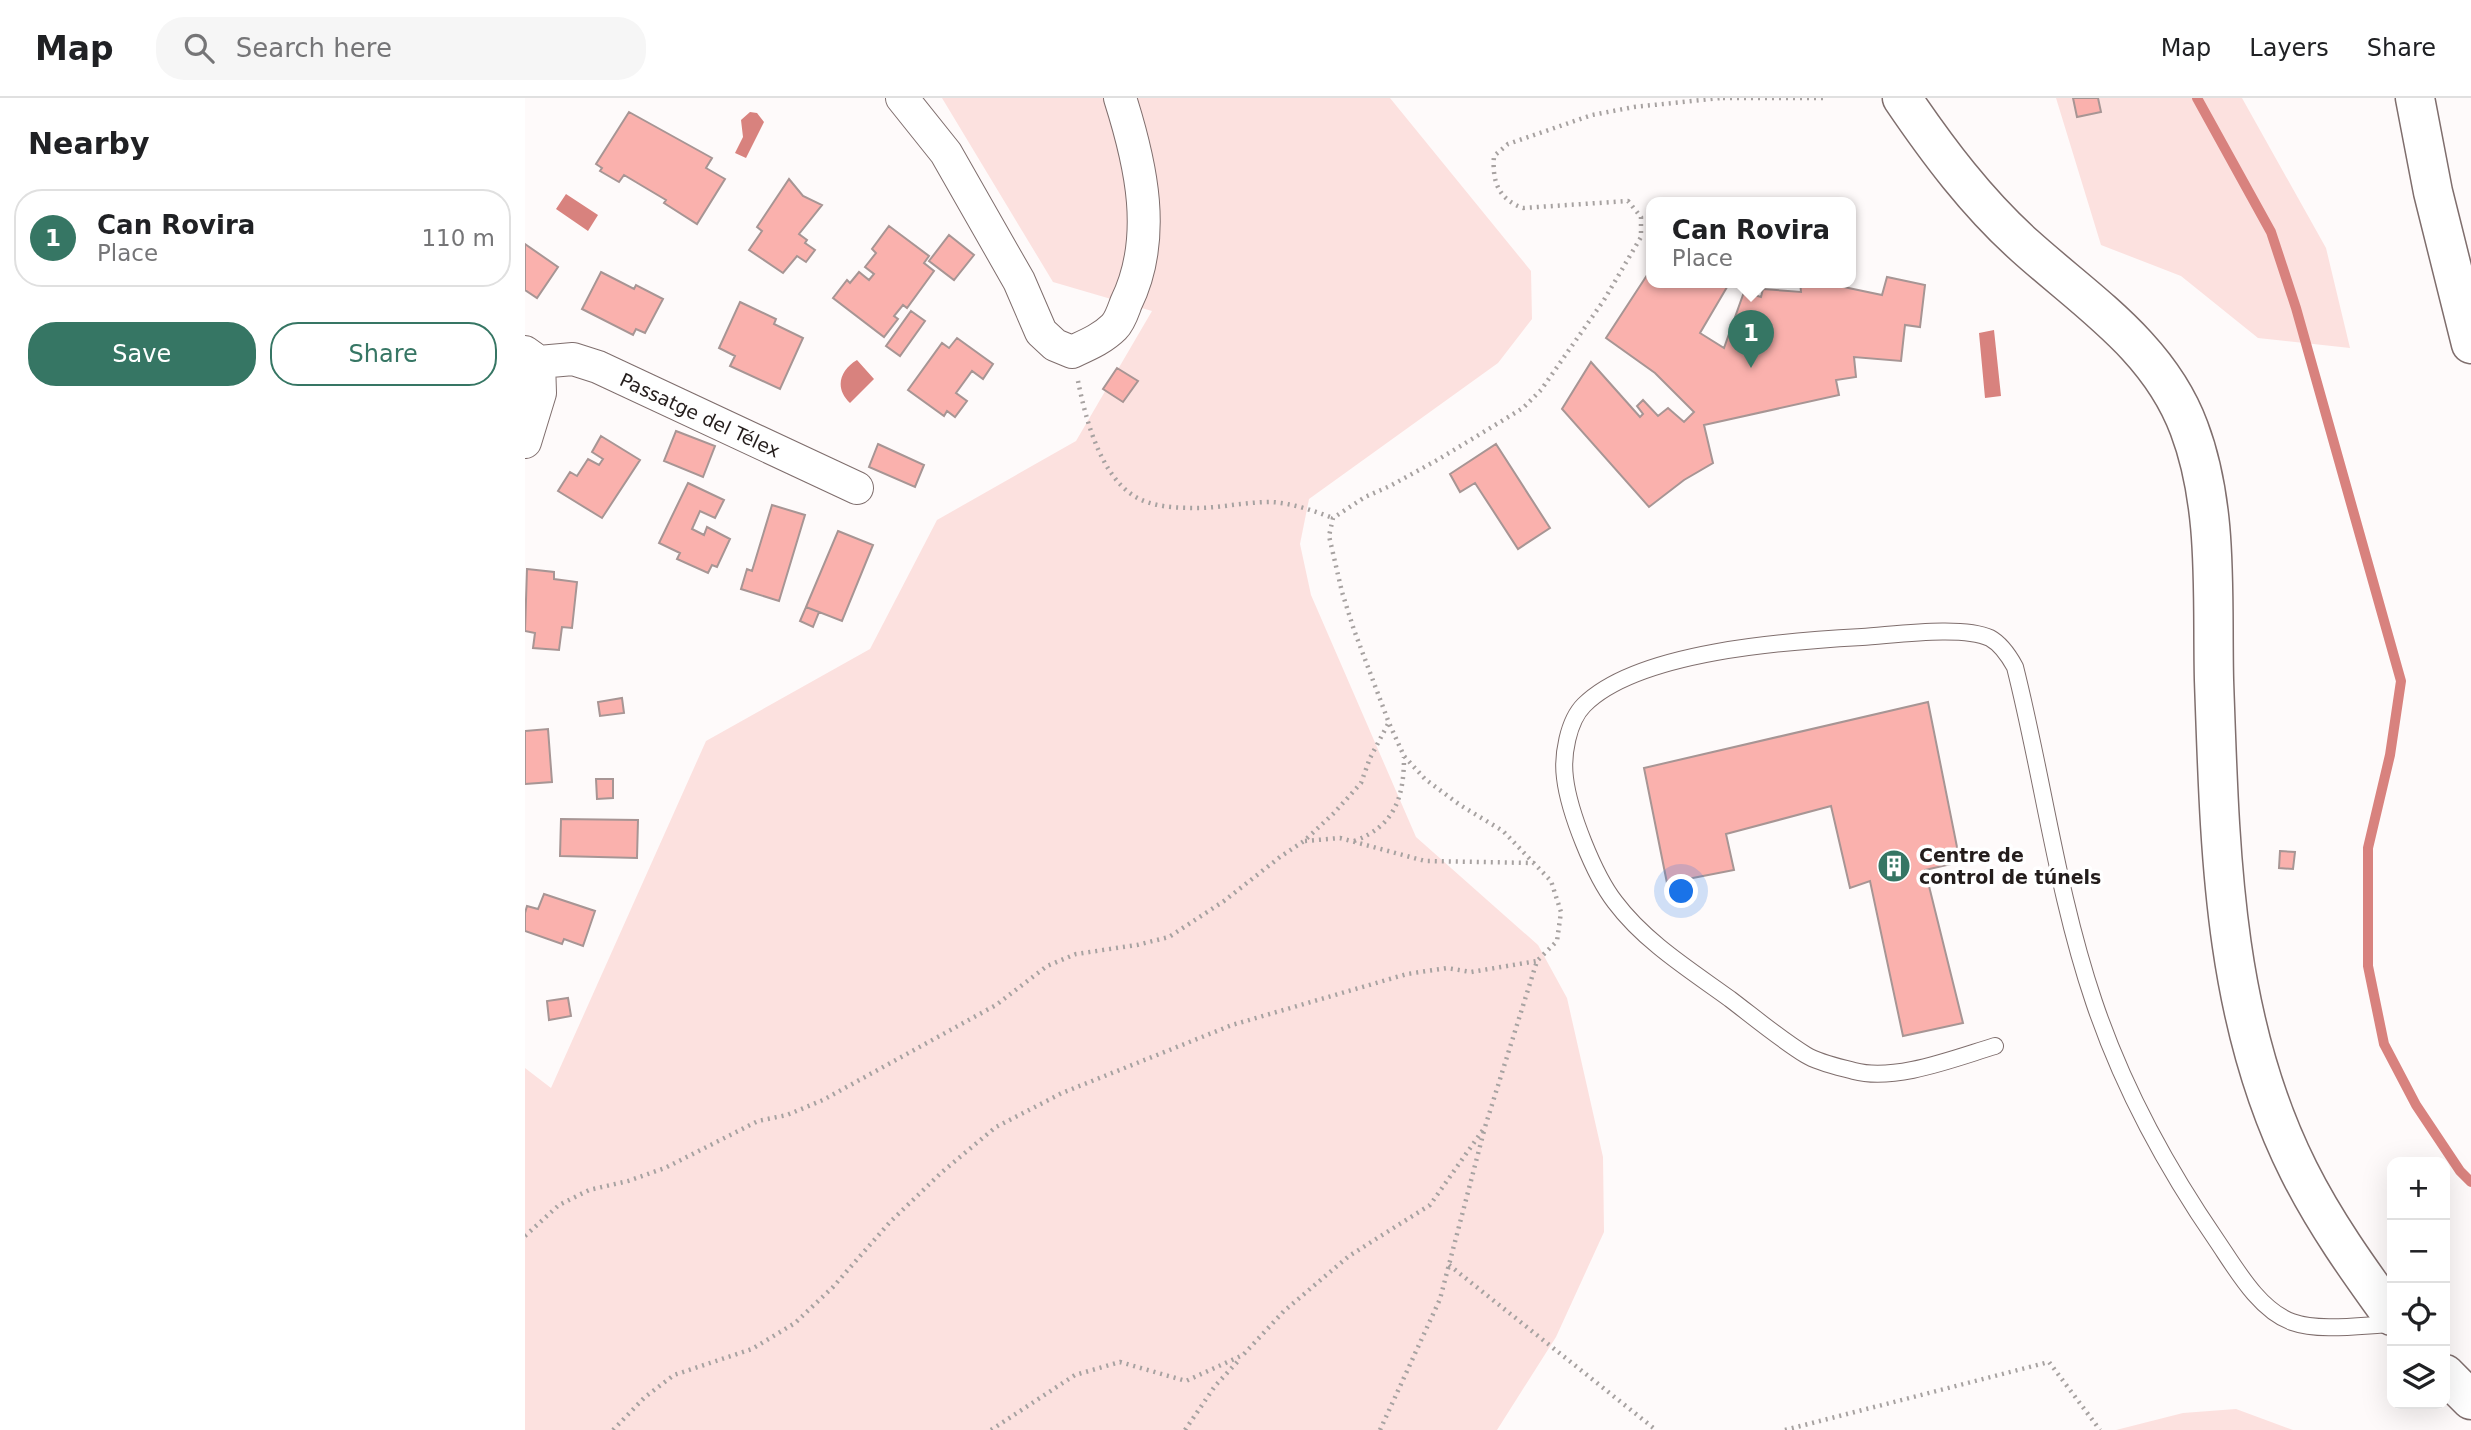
<!DOCTYPE html>
<meta charset="utf-8">
<style>
body{margin:0;font-family:"DejaVu Sans",sans-serif;background:#f6f6f6;color:#202124}
.controls{position:absolute;right:21px;bottom:21px;display:grid;overflow:hidden;border-radius:14px;box-shadow:0 7px 28px #0002}
.controls button{width:63px;height:63px;display:grid;place-items:center;padding:0;border:0;border-bottom:2px solid #e0e0e0;background:#fff;color:#202124;font:35px sans-serif}
.you{position:absolute;left:1157px;top:794px;width:24px;height:24px;margin:-18px;border:5px solid #fff;border-radius:50%;background:#1a73e8;box-shadow:0 0 0 10px #1a73e833}
.badge{display:grid;place-items:center;width:46px;height:46px;border-radius:50%;background:#367664;color:#fff;font-size:23px;font-weight:700}
.pin{position:absolute;translate:-50% -58px;filter:drop-shadow(0 2px 4px #0008)}
.pin::after{content:'';position:absolute;top:37px;width:24px;height:21px;background:inherit;clip-path:polygon(0 0,100% 0,50% 100%)}
.popup{position:absolute;left:1121px;top:99px;width:210px;height:91px;box-sizing:border-box;display:grid;place-content:center;border-radius:14px;background:#fff;filter:drop-shadow(0 2px 5px #0005);font-size:23px;white-space:nowrap;color:#757577}
.popup b{font-size:26px;color:#202124}
.popup::after{content:'';position:absolute;left:50%;top:100%;margin-left:-14px;border:14px solid transparent;border-top-color:#fff}
.list{margin:0;padding:0;list-style:none}
h2{display:flex;justify-content:space-between;align-items:center;height:91px;margin:0;padding:0 28px;font-size:30px}
h2 small{font-size:23px;font-weight:400;color:#757577}
.list li{display:grid;grid-template-columns:46px 1fr auto;gap:21px;align-items:center;box-sizing:border-box;height:98px;margin:0 14px 14px;padding:0 14px;border:2px solid #e0e0e0;border-radius:28px}
.list b{display:block;font-size:26px;white-space:nowrap}
.list p{margin:0;font-size:23px;white-space:nowrap;color:#757577}
.list em{font-size:23px;font-style:normal;color:#757577}
.actions{display:flex;gap:14px;padding:21px 28px}
.actions a{flex:1;padding:16px 0;border:2px solid #367664;border-radius:28px;text-align:center;font-size:24px;color:#367664}
.actions .main{background:#367664;color:#fff}
.icon{flex:none;width:38px;height:38px;fill:none;stroke:currentColor;stroke-width:2;stroke-linecap:round;stroke-linejoin:round}
.map{position:relative;flex:none;width:1946px;height:1332px;overflow:hidden}
header{display:flex;align-items:center;gap:42px;box-sizing:border-box;height:98px;padding:0 35px;background:#fff;border-bottom:2px solid #e0e0e0}
header strong{font-size:33px}
nav{display:flex;gap:38px;margin-inline-start:auto;font-size:24px}
.search{width:490px;height:63px;background:#f6f6f6;display:flex;align-items:center;gap:18px;box-sizing:border-box;padding:0 24px;border-radius:28px;color:#757577;font-size:26px}
main{display:flex}
aside{flex:1;background:#fff}
.map>svg:first-child{display:block}
.green{fill:#fce1df}
.water{fill:#d8827e}
.lines{fill:none;stroke-linecap:round;stroke-linejoin:round}
.stream{stroke:#d8827e;stroke-width:10}
.building{fill:#fab1ad;stroke:#a79594;stroke-width:2}
.service-casing{stroke:#7f6e6d;stroke-width:18}
.minor-casing{stroke:#7f6e6d;stroke-width:34}
.tertiary-casing{stroke:#7f6e6d;stroke-width:41}
.motorway-casing{stroke:#7f6e6d;stroke-width:41}
.path{stroke:#a7a2a1;stroke-width:4.5;stroke-dasharray:2 5;stroke-linecap:butt}
.service{stroke:#fff;stroke-width:16}
.minor{stroke:#fff;stroke-width:32}
.tertiary{stroke:#fff;stroke-width:38}
.motorway{stroke:#fff;stroke-width:38}
.labels{text-anchor:middle;stroke-width:7;stroke-linejoin:round;paint-order:stroke}
.street-label{font-size:19px;fill:#241d1c;stroke:#fff}
.poi-label{font-size:19px;font-weight:bold;fill:#241d1c;stroke:#fff;text-anchor:start}
</style>
<header>
<strong>Map</strong>
<div class="search"><svg class="icon" aria-label="search" viewBox="0 0 24 24"><circle cx="10" cy="10" r="6"/><path d="M15 15l6 6"/></svg>Search here</div>
<nav><a>Map</a><a>Layers</a><a>Share</a></nav>
</header>
<main>
<aside>
<h2>Nearby<small></small></h2>
<ul class="list">
<li><span class="badge">1</span><div><b>Can Rovira</b><p>Place</p></div><em>110 m</em></li>
</ul>
<div class="actions"><a class="main">Save</a><a>Share</a></div>
</aside>
<div class="map">
<svg width="1946" height="1332" viewBox="0 0 1946 1332">
<rect width="100%" height="100%" fill="#fefafa"/>
<path class="green" d="M417,0h448l141,173 1,48 -34,44 -189,136 -9,45 11,51 105,242 122,108 29,53 36,159 1,75 -48,105 -59,93h-972v-362l26,20 155,-347 164,-92 67,-129 139,-79 76,-130 -99,-29z
M1531,0h186l84,150 24,100 -92,-10 -77,-62 -80,-31z
M1711,1311l57,21h-177l67,-17z"/>
<path class="water" d="M225,14l7,1 7,9 -18,36 -11,-5 8,-16 -2,-17z
M41,96l32,21 -10,16 -32,-22z
M1469,232l7,66 -16,2 -6,-65z
M332,262l17,19 -24,24c-16,-15 -10,-33 7,-43z"/>
<g class="lines">
<path class="stream" d="M1672,0l74,134 25,76 105,373 -11,74 -22,93v118l16,78 32,61 44,66 11,11"/>
</g>
<path class="building" d="M1548,0h25l3,14 -24,5z
M104,14l83,46 -6,10 19,11 -28,45 -33,-21 2,-3 -42,-25 -5,7 -19,-11 2,-3 -6,-4z
M264,81l14,17 19,9 -23,29 8,6 -2,3 10,7 -9,12 -9,-6 -14,17 -34,-23 13,-19 -5,-4z
M364,128l40,30 -5,7 10,8 -27,37 -4,-3 -9,11 4,3 -14,18 -51,-39 14,-18 3,3 9,-11 10,8 5,-6 -9,-7 11,-14 -4,-4z
M424,137l25,20 -20,25 -25,-19z
M0,146l33,23 -21,31 -12,-8z
M1126,171v13h79l-30,51 24,15 20,-56 17,5 2,-8 38,3 -1,-10h20l62,13 5,-18 38,8 -5,42 -15,-2 -4,36 -47,-4 2,20 -20,3 3,15 -135,30 9,38 -29,17 -35,27 -87,-98 29,-47 49,55 3,-3 -6,-8 6,-6 15,16 10,-8 16,14 10,-10 -39,-39 -49,-35z
M76,174l33,17 2,-4 27,14 -18,34 -9,-4 -3,6 -51,-26z
M215,204l36,17 -2,5 29,14 -23,51 -50,-23 5,-10 -16,-8z
M386,213l14,10 -25,35 -14,-10z
M432,240l36,26 -10,15 -11,-8 -16,22 11,8 -12,16 -8,-6 -3,5 -36,-26 34,-47 7,5z
M592,270l21,13 -15,21 -20,-13z
M151,333l39,15 -12,31 -39,-16z
M76,338l39,24 -38,58 -44,-27 12,-19 7,4 11,-17 11,6 4,-6 -11,-7z
M353,346l46,21 -9,22 -46,-20z
M971,346l54,84 -32,21 -43,-66 -15,9 -10,-18z
M163,385l36,17 -9,18 -15,-7 -8,18 12,6 3,-8 23,12 -13,28 -5,-2 -4,8 -31,-14 3,-6 -21,-10z
M247,407l33,10 -26,86 -38,-12 6,-20 5,2z
M313,433l35,14 -31,76 -36,-14z
M2,471l27,3v7l23,3 -5,46 -10,-1 -3,23 -26,-2 2,-15 -10,-2z
M281,509l13,5 -6,15 -13,-6z
M97,600l2,15 -24,3 -2,-14z
M1403,604l32,160 -35,8 38,153 -60,13 -33,-155 -20,7 -19,-82 -105,28 8,36 -67,13 -23,-115z
M23,631l4,53 -27,2v-53z
M71,681h17v19l-16,1z
M36,721l77,1 -1,38 -77,-2z
M1755,753l15,1 -2,17 -14,-1z
M19,796l51,17 -12,35 -19,-7 -2,5 -37,-13v-18l2,-7 11,3z
M43,900l3,18 -22,4 -2,-19z"/>
<g class="lines">
<defs>
<path id="service" d="M1470,948c-40,12 -100,36 -141,25 -15,-4 -35,-8 -48,-16 -26,-16 -51,-37 -76,-56 -40,-29 -85,-57 -115,-97 -21,-27 -46,-90 -50,-124 -3,-22 3,-57 19,-73 54,-54 204,-64 278,-68 33,-2 100,-12 128,1 11,6 19,18 25,29 28,111 42,226 79,335 29,86 72,165 123,239 19,28 42,69 75,81 28,10 71,3 100,2"/>
<path id="minor" d="M377,0l44,55 73,128 22,51 14,13 17,7c15,-7 30,-13 42,-25 6,-6 9,-16 12,-24 32,-65 15,-139 -6,-205
M0,254l14,10 1,31 -15,49
M14,264l34,-3 25,8 259,121"/>
<path id="tertiary" d="M1377,0c36,53 75,105 123,148 61,55 134,101 164,182 30,79 23,169 25,252 6,167 8,338 85,491 26,52 59,98 93,145
M1920,1276l26,26"/>
<path id="motorway" d="M1890,0l18,94 38,152"/>
</defs>
<use href="#service" class="service-casing"/>
<use href="#minor" class="minor-casing"/>
<use href="#tertiary" class="tertiary-casing"/>
<use href="#motorway" class="motorway-casing"/>
<path class="path" d="M1198,0h101
M553,283c8,40 25,107 69,121 17,6 36,6 54,6 23,-1 46,-6 70,-6 21,1 43,9 62,16
M780,743l35,-3 85,23 109,2
M829,743c41,-15 50,-44 50,-84
M0,1138l34,-31 30,-15 39,-9 37,-13 93,-47 29,-6 36,-15 173,-95 51,-39 29,-12 61,-9 32,-8 55,-36 56,-44 24,-16 30,-28 27,-30 9,-25 18,-34
M924,1167l207,165
M88,1332l32,-33 29,-22 78,-26 43,-26 38,-36 57,-65 52,-50 54,-45 66,-34 170,-68 175,-51 40,-6 24,4 66,-11
M466,1332l84,-55 45,-13 66,19 57,-26 41,-44 65,-55 81,-51 55,-78 52,-166 20,-20 4,-29 -10,-31 -48,-50 -43,-26 -35,-26 -21,-23 -15,-33 -35,-93 -12,-38 -13,-56 4,-18 32,-21 25,-11 49,-27 66,-40 18,-11 18,-18 63,-90 37,-63v-20l-13,-16 -105,7c-25,-9 -31,-27 -29,-52l14,-12 84,-29 42,-8 87,-9
M660,1332l30,-44 25,-27
M855,1332l60,-131 44,-168
M1260,1332l264,-68 51,68"/>
<use href="#service" class="service"/>
<use href="#minor" class="minor"/>
<use href="#tertiary" class="tertiary"/>
<use href="#motorway" class="motorway"/>
</g>
<defs>
<symbol id="building-disc" viewBox="-11 -11 22 22"><circle r="9.5" fill="#367664" stroke="#fff"/><path d="M-4-6H4V6H1V3H-1V6H-4ZM-2.5-4.3h1.7v1.8h-1.7ZM.8-4.3h1.7v1.8H.8ZM-2.5-1h1.7V.8h-1.7ZM.8-1h1.7V.8H.8Z" fill="#fff"/></symbol>
</defs>
<g fill-rule="evenodd">
<use href="#building-disc" x="1350" y="749" width="38" height="38"/>
</g>
<g class="labels">
<g class="street-label">
<text transform="translate(175 317) rotate(25)" y="7">Passatge del Télex</text>
</g>
<g class="poi-label">
<text x="1394" y="764">Centre de<tspan x="1394" dy="22">control de túnels</tspan></text>
</g>
</g>
</svg>
<div class="controls">
<button>+</button>
<button>−</button>
<button><svg class="icon" aria-label="locate" viewBox="0 0 24 24"><circle cx="12" cy="12" r="6"/><path d="M12 2v4M12 18v4M2 12h4M18 12h4"/></svg></button>
<button><svg class="icon" aria-label="layers" viewBox="0 0 24 24"><path d="M12 4l9 5-9 5-9-5zM3 14l9 5 9-5"/></svg></button>
</div>
<div class="you"></div>
<div class="pin badge" style="left:1226px;top:270px">1</div>
<div class="popup"><b>Can Rovira</b>Place</div>
</div>
</main>
